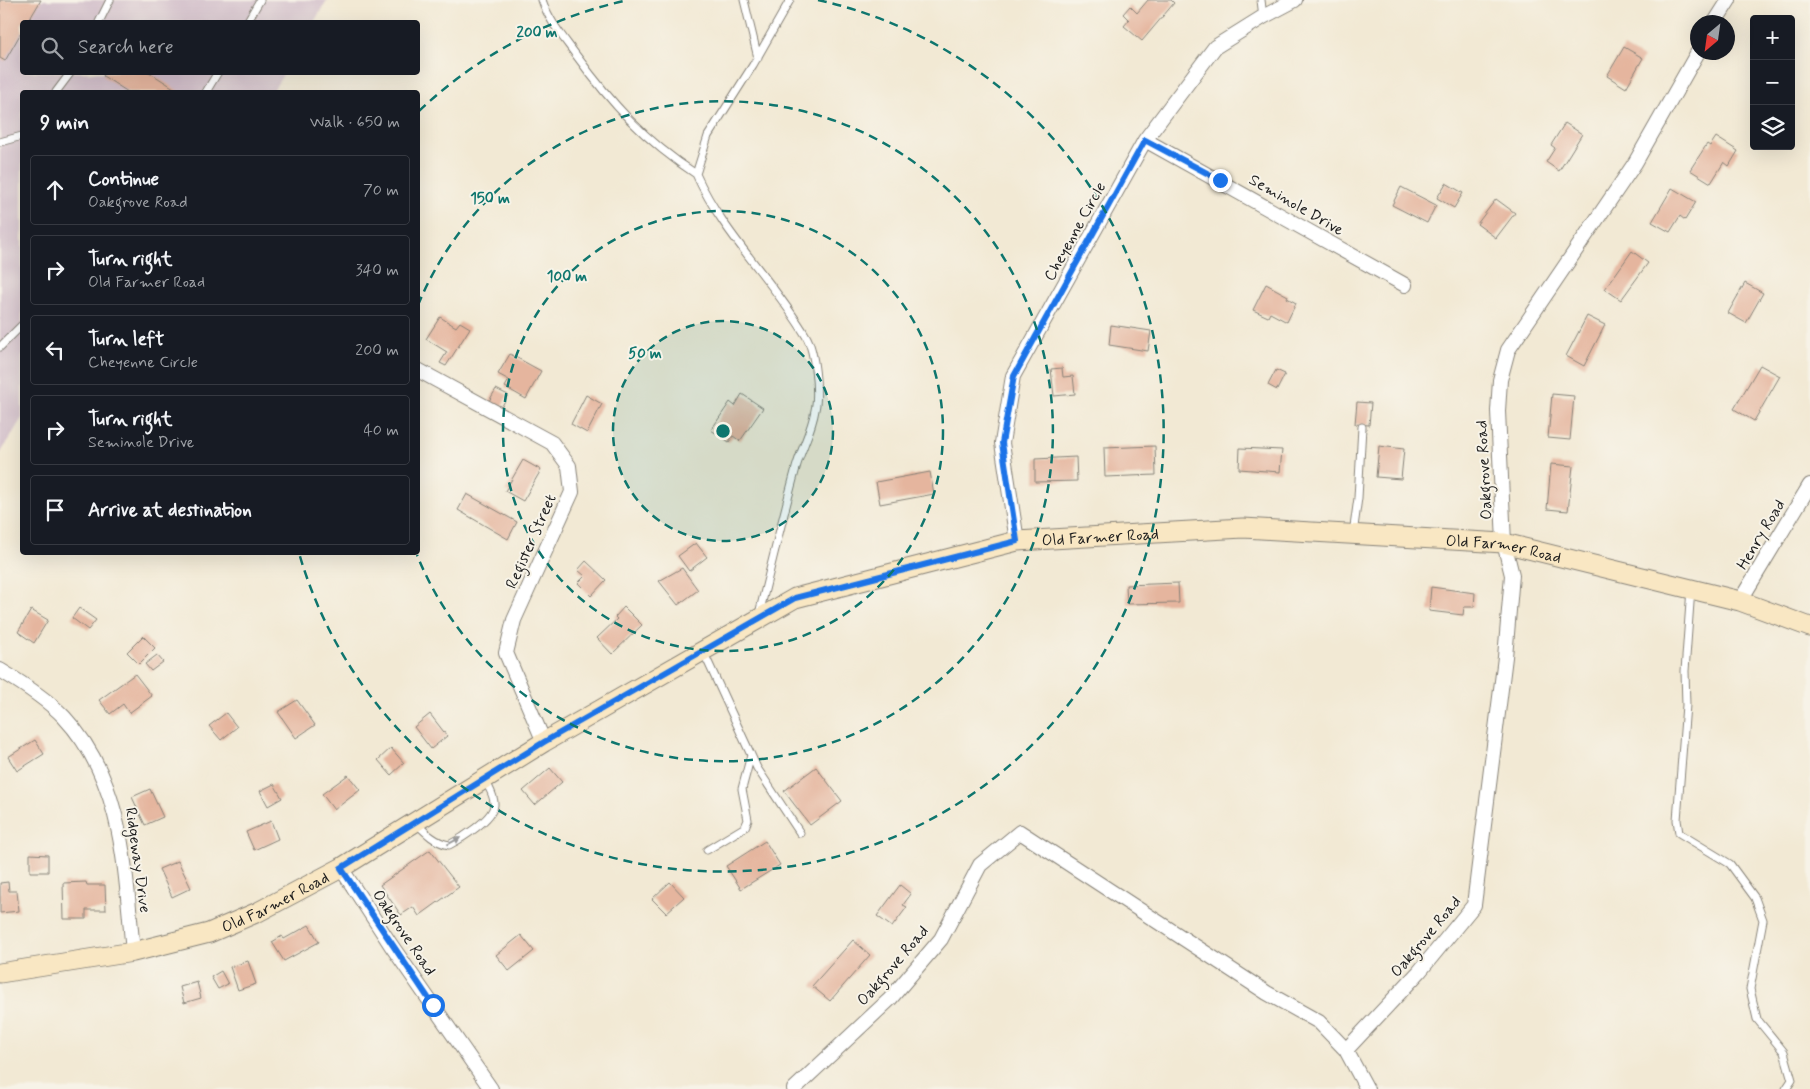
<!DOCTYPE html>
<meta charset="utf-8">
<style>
body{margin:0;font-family:Mynerve,sans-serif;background:#242831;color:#f1f3f6}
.controls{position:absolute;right:15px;top:15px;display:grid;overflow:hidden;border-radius:5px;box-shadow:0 5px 20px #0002}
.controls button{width:45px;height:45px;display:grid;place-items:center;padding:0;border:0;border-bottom:1px solid #363941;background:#171b24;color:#f1f3f6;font:25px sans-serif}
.compass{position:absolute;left:1690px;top:15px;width:45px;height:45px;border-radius:50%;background:#171b24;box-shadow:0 5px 20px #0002;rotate:209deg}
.stop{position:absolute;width:15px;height:15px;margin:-11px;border:4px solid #1a73e8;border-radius:50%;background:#fff}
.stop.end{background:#1a73e8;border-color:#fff;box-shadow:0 1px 5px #0008}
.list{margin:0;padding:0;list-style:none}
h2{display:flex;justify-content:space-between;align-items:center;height:65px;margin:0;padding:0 20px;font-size:21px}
h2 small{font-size:16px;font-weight:400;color:#9ea1a6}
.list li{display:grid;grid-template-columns:32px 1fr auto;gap:15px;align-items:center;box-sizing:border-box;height:70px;margin:0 10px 10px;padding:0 10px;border:1px solid #363941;border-radius:5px}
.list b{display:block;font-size:19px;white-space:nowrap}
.list p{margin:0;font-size:16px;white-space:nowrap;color:#9ea1a6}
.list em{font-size:16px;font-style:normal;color:#9ea1a6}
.icon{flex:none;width:28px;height:28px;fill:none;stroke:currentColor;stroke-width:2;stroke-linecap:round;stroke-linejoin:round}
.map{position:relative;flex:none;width:1810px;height:1089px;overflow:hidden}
.search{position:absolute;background:#171b24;box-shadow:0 5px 20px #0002;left:20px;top:20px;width:400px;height:55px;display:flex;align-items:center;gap:12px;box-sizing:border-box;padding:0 18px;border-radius:5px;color:#9ea1a6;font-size:19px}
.panel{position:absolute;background:#171b24;box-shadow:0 5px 20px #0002;left:20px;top:90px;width:400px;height:465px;border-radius:5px}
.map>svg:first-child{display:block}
.industrial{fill:#d1bdc9}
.building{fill:#e5b59e}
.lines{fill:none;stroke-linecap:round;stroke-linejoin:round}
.lane-casing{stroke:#878278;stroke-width:9}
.street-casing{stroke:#878278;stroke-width:16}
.secondary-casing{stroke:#878278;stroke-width:21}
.lane{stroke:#fff;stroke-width:7}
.street{stroke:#fff;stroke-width:14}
.secondary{stroke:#f9e7c3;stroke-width:19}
.oneway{fill:#999}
.route{stroke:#1a73e8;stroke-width:6}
.ring{fill:none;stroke:#0f766e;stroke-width:2.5;stroke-dasharray:9 6}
.labels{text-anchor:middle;stroke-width:4;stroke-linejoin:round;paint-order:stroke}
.street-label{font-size:16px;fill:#1c1c1c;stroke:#f7f3e8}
.centre{fill:#0f766e;stroke:#f7f3e8;stroke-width:2.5}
.ring-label{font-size:15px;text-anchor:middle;font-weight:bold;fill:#0f766e;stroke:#f7f3e8;stroke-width:4;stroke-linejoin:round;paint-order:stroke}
</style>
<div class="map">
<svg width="1810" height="1089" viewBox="0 0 1810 1089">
<rect width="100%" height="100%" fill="#f7f3e8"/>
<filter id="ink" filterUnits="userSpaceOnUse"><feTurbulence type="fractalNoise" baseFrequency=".02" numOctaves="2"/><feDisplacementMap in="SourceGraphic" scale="10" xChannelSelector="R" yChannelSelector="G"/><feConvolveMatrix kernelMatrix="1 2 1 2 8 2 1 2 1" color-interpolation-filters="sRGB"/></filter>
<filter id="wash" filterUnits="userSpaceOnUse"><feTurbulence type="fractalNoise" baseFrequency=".0096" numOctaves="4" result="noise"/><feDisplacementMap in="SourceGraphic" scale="20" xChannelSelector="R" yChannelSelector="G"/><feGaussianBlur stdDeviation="1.12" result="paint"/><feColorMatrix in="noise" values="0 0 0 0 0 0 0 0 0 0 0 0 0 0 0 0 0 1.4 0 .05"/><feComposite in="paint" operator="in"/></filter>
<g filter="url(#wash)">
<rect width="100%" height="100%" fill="#f2e9d4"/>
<path class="industrial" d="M0,0h327l-13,22h-292v50l262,1 -12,19h-250v326l-22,36z"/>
<g id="blocks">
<path class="building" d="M0,0h41l-13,22h-6v9l-17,30 -5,-3z
M1148,0h23l3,3 -32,38 -18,-15 5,-6 -6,-6 7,-8 7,7z
M1624,47l19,11 -17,30 -19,-12z
M105,72h44l31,20h-52l-25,-16z
M1565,123l17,11 -23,37 -13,-9 9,-14 -4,-3z
M1716,137l22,14 -9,15 -5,-4 -13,21 -21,-13 17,-26 3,2z
M1446,183l17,10 -9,15 -17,-10z
M1401,187l35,18 -9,18 -35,-18z
M1672,188l24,14 -11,18 -5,-4 -10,16 -18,-10z
M1496,199l19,14 -19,25 -19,-14z
M1632,251l16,12 -27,37 -16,-11z
M1745,283l18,10 -17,30 -18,-10z
M1266,284l22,12 -1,2 9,5 -9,19 -17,-9 -2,4 -15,-7z
M1587,316l18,9 -21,41 -18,-10z
M440,317l16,10 4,-5 10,6 -24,38 -6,-3 7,-11 -21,-13z
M1111,325l40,6 -3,20 -39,-6z
M510,354l31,17 -15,28 -21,-12 4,-7 -11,-6z
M1760,365l20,11 -26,45 -20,-12z
M1062,368l1,9 10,-1 2,18 -21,2 -3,-27z
M1276,370l9,4 -8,16 -9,-5z
M496,389l12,6 -7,13 -12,-7z
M742,394l21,14 -23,33 -7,-5 -4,6 -18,-12 19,-28 5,4z
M1552,394l22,2 -4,44 -22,-2z
M586,395l16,9 -15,29 -16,-9z
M1357,402l14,1 -2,22 -14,-1z
M1155,446l1,29 -51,2 -1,-29z
M1379,446l25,3 -3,30 -25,-2z
M1240,448l42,2 -2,22 -41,-3z
M1076,457l1,24 -42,1v-23z
M523,460l18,10 -18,31 -18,-10z
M1551,464l22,2 -5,45 -21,-2z
M930,472l4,22 -54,10 -4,-22z
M467,494l50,28 -9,17 -50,-29z
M696,543l11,14 -18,14 -11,-15z
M586,561l20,19 -15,16 -13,-13 7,-7 -7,-6z
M682,568l16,22 -20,15 -19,-24z
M1178,583l1,20 -52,1 -1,-19z
M1431,587l44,6 -1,14h-10l-1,8 -34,-4z
M624,607l18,18 -30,29 -15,-16 20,-19 -2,-2z
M79,608l17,12 -8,10 -16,-12z
M31,610l17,10 -14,23 -16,-11z
M143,636l12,12 -16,16 -12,-12z
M157,655l6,7 -12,9 -6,-7z
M135,674l17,22 -23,17 -6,-9 -13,10 -11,-14z
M297,700l18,25 -19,13 -18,-26z
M226,713l11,14 -16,13 -12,-14z
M430,714l17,22 -16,13 -17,-22z
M35,740l9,14 -27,17 -9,-14z
M391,748l13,15 -13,12 -13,-15z
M816,767l26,34 -32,24 -26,-34z
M550,768l12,14 -27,23 -12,-14z
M348,775l12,15 -26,20 -12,-16z
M274,784l8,14 -14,8 -8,-15z
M150,789l13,28 -18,8 -13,-28z
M271,821l7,18 -24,11 -8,-18z
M765,841l15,24 -39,24 -15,-23z
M430,850l29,37 -40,29 -6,-9 -12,8 -21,-30z
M30,854l18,1v17h-18z
M178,861l13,27 -19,9 -13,-28z
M8,882l1,9h8l2,20 -19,2v-30z
M86,882l1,3h18l1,25h-20v9h-22l-1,-36z
M670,882l14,15 -18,16 -14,-14z
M900,885l11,9 -8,11 4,2 -15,20 -15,-11z
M309,925l10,17 -35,19 -12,-19 10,-6 2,3z
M521,935l13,16 -25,20 -13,-16z
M853,940l17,15 -40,46 -18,-15z
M248,961l8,23 -18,6 -8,-23z
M221,971l7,13 -10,5 -7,-12z
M197,982l4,16 -17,5 -4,-16z"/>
</g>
</g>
<g filter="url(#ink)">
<use href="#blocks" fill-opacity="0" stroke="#878278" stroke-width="1"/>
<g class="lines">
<defs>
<path id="lane" d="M542,0c7,21 21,37 34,55 35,48 69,86 120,119
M744,0l14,58
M1261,0l2,17
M99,22l11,-22
M247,22l13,-22
M56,92l15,-20
M206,92l12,-20
M0,142l22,-6
M0,347l22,-22
M1353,534l5,-36 4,-71
M1691,589l-6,82 1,34 -9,115 2,13 51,31 25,34 8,22 -13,69 7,30 27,33 8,28 -6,9
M759,614c12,-48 24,-98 37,-146 5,-19 16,-38 19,-58 4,-17 0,-59 -9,-74 -34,-57 -83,-102 -110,-162l12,-38 45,-71 37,-65
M703,651l54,117 43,65
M415,822c10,10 19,20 34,23 12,-6 44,-26 45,-40 1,-9 -6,-18 -9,-26
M707,850l38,-23 3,-7 -6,-31 9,-34"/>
<path id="street" d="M1715,22l14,-22
M1145,140l260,145
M418,370l134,73 17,23 3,26 -58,128 -8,33 38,89
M1017,541l-15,-98 11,-67 132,-236 70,-93 48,-30 32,-17
M1740,601l70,-116
M0,670c20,12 48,30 64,47 60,64 61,153 69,235
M341,868l50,77 100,144
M1346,1050l73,-78 55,-67 31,-248 7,-82 -8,-32 -6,-132 2,-31 8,-30 127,-187 63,-111
M794,1089l96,-90 51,-60 39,-74 40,-33 247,161 52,29 27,28 21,39"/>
<g id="secondary">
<path id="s1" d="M0,973l133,-21 76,-19 49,-21 83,-44 203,-126 251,-144 222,-57 226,-13 261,15 236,58 70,26"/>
</g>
</defs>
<use href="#lane" class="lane-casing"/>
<use href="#street" class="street-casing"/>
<use href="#secondary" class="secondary-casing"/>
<use href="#lane" class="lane"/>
<use href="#street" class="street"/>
<use href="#secondary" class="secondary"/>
</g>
<defs><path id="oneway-solid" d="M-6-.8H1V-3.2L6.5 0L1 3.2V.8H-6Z" transform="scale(1.25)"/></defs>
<use class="oneway" href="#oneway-solid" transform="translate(454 841) rotate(-28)"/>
</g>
<g class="lines" filter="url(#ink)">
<path class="route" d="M433,1005l-92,-137 203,-126 251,-144 222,-57 -15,-98 12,-67 131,-236 75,40"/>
</g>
<circle cx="723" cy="431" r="110" fill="#0f766e" fill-opacity=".12"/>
<g class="ring">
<circle cx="723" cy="431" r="110"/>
<circle cx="723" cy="431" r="220"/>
<path d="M418 305A330 330 0 1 1 417 555"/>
<path d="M419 111A441 441 0 0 1 628 0M818 0A441 441 0 1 1 299 553"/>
</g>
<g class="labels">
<g class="street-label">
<text transform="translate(1297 204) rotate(30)" y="6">Seminole Drive</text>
<text transform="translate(1074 231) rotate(-61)" y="6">Cheyenne Circle</text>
<text transform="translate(1483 470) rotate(-93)" y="6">Oakgrove Road</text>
<text transform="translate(1760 534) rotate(-59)" y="6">Henry Road</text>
<text dy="6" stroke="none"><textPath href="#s1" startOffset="1201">Old Farmer Road</textPath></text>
<text transform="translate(530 541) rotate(-66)" y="6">Register Street</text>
<text dy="6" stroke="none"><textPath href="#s1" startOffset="1606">Old Farmer Road</textPath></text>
<text transform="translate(139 860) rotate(82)" y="6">Ridgeway Drive</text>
<text dy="6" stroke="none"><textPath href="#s1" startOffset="286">Old Farmer Road</textPath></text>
<text transform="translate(405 932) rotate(56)" y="6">Oakgrove Road</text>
<text transform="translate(1425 936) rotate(-50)" y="6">Oakgrove Road</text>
<text transform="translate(892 965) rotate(-49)" y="6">Oakgrove Road</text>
</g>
</g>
<circle cx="723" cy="431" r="8" class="centre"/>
<g class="ring-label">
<text x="537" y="37">200 m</text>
<text x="490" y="203">150 m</text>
<text x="567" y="281">100 m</text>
<text x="645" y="358">50 m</text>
</g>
</svg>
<div class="controls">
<button>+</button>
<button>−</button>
<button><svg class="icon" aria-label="layers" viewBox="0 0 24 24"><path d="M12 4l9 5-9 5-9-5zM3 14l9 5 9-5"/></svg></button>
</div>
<svg class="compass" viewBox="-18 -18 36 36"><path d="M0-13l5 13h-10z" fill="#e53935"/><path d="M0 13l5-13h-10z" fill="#9ea1a6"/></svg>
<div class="stop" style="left:433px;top:1005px"></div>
<div class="stop end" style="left:1220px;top:180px"></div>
<div class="search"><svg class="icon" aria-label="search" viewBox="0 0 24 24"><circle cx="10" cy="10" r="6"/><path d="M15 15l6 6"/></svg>Search here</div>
<section class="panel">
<h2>9 min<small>Walk · 650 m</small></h2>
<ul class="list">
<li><svg class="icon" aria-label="ahead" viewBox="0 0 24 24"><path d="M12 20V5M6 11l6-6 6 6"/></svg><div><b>Continue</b><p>Oakgrove Road</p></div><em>70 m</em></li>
<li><svg class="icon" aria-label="right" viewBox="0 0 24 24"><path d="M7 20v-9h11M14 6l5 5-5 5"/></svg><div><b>Turn right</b><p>Old Farmer Road</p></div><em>340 m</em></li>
<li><svg class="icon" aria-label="left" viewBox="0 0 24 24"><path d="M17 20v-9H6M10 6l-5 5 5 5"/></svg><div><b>Turn left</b><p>Cheyenne Circle</p></div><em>200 m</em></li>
<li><svg class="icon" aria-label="right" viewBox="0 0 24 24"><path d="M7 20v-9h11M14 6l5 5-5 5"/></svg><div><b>Turn right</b><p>Seminole Drive</p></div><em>40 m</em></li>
<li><svg class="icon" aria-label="arrive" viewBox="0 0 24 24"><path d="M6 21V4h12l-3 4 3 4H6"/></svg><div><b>Arrive at destination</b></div></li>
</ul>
</section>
</div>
